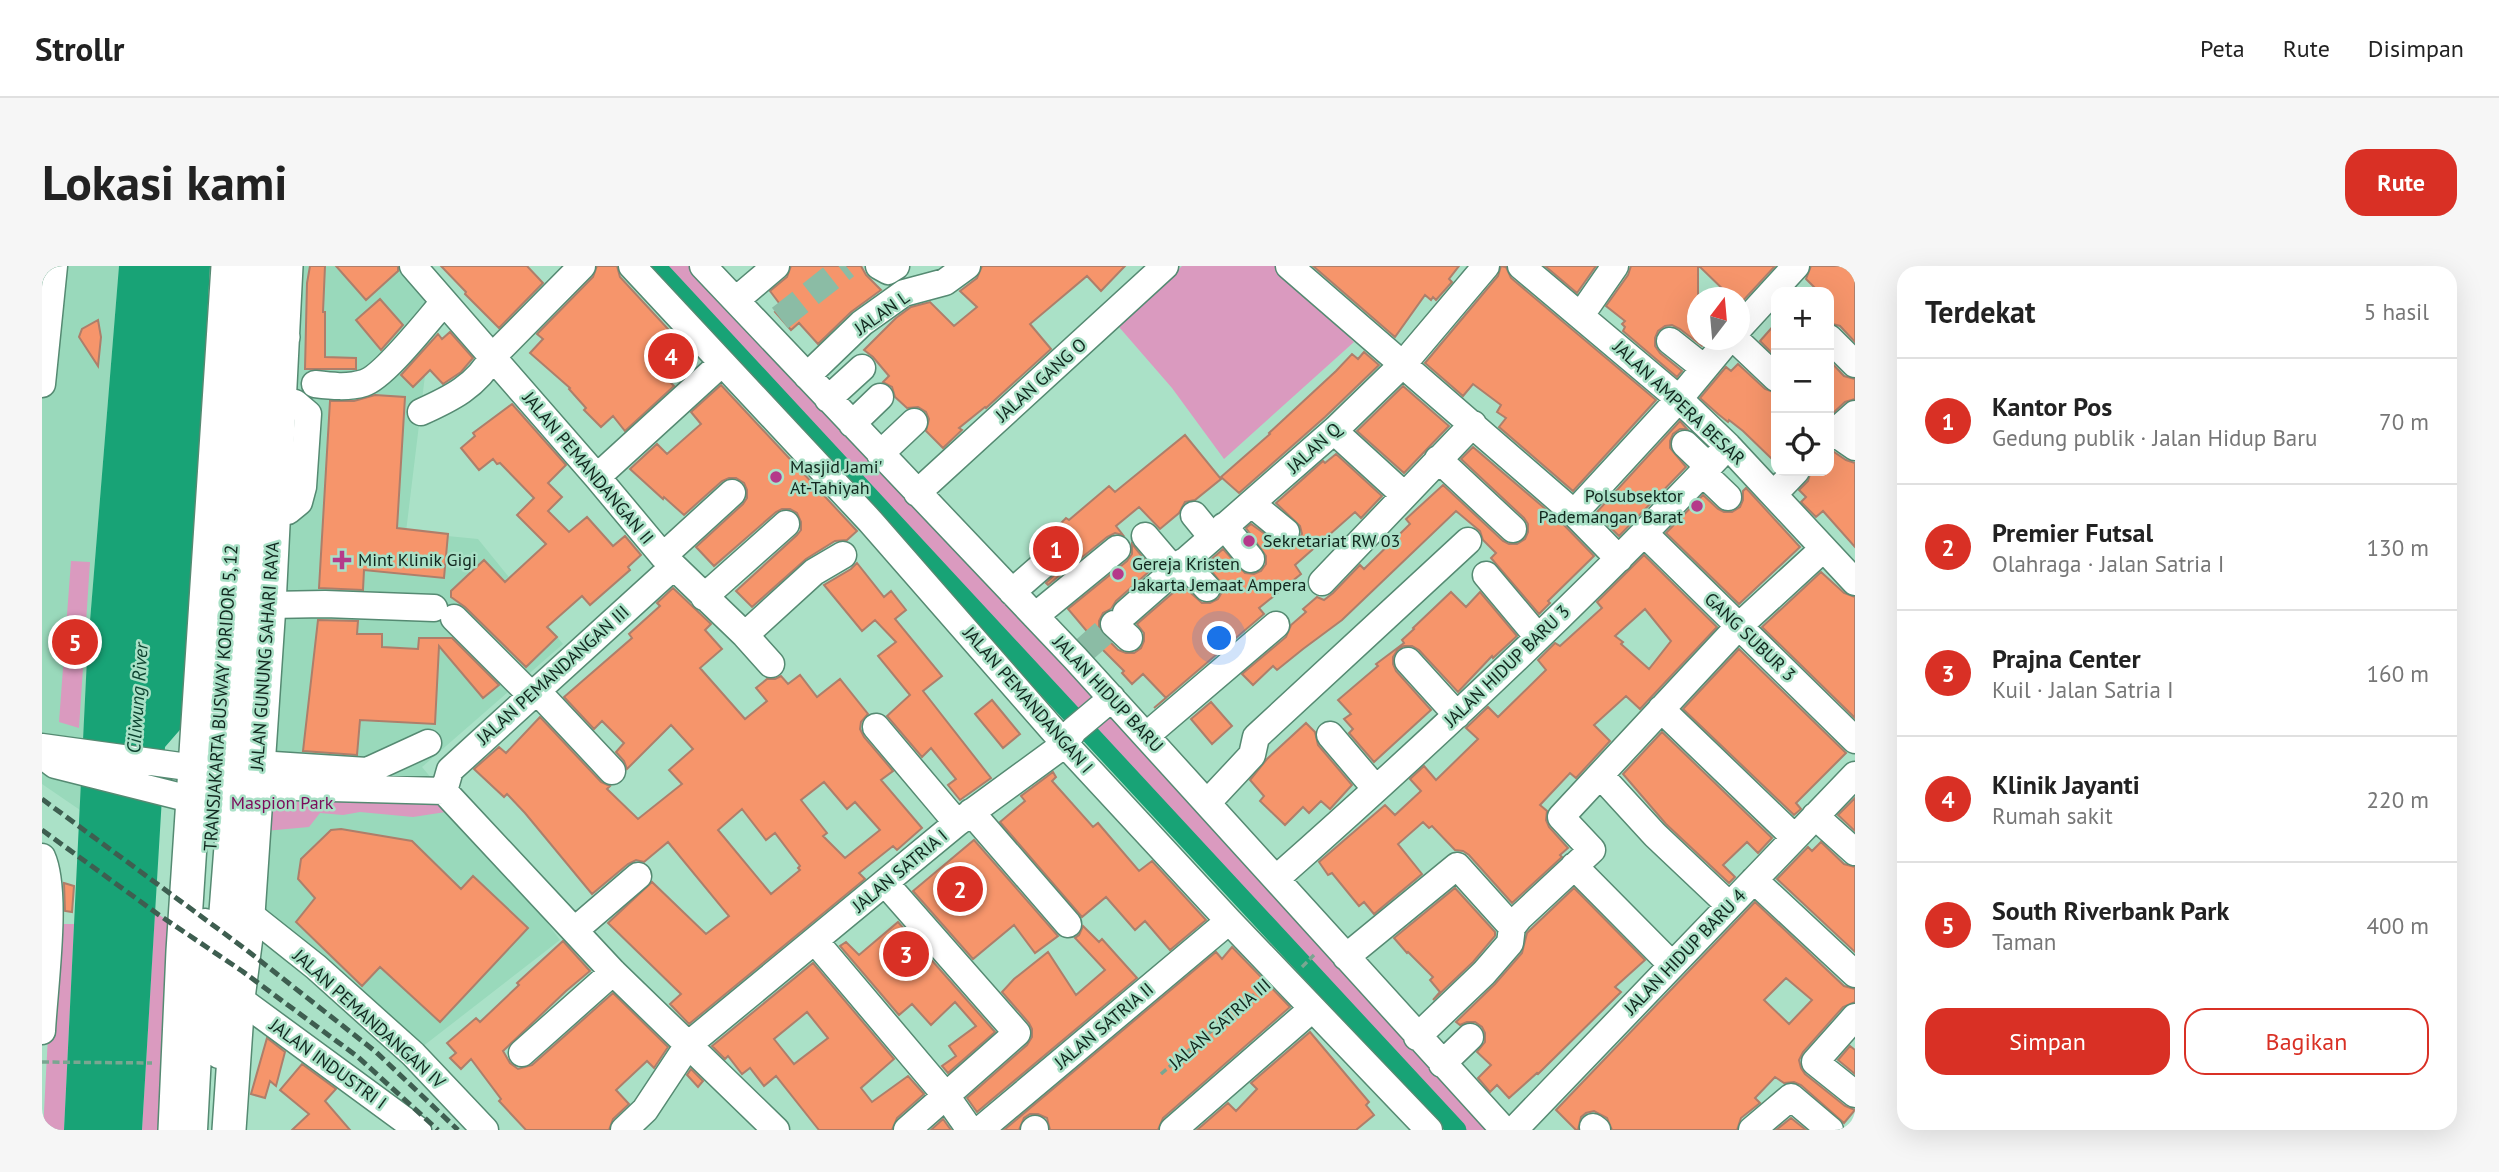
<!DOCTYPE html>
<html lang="id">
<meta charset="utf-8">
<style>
body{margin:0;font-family:"PT Sans",sans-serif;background:#f6f6f6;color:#222}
.controls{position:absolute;right:21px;top:21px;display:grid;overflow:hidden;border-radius:14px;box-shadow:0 7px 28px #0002}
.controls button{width:63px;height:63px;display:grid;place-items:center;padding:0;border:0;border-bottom:2px solid #e0e0e0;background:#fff;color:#222;font:35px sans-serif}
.compass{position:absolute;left:1645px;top:21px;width:63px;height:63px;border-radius:50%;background:#fff;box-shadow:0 7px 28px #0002;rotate:16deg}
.you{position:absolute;left:1178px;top:373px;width:24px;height:24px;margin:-18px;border:5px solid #fff;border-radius:50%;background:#1a73e8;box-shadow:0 0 0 10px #1a73e833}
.badge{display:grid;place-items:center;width:46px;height:46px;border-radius:50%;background:#d93025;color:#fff;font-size:23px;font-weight:700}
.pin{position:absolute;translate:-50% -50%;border:4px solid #fff;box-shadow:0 2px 7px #0006}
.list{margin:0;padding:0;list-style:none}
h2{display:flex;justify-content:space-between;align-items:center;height:91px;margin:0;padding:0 28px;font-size:30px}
h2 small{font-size:23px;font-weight:400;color:#767676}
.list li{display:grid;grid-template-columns:46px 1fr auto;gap:21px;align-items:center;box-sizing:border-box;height:126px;padding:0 28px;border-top:2px solid #e0e0e0}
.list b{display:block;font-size:26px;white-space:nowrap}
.list p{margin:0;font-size:23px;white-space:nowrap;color:#767676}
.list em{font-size:23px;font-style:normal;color:#767676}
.actions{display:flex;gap:14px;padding:21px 28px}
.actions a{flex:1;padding:16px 0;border:2px solid #d93025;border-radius:21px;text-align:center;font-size:24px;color:#d93025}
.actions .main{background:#d93025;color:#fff}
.icon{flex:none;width:38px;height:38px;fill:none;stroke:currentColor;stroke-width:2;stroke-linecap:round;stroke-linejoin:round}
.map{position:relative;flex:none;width:1813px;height:864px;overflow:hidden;border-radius:21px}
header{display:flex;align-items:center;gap:42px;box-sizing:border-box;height:98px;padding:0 35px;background:#fff;border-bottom:2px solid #e0e0e0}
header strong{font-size:33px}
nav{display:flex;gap:38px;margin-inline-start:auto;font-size:24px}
.intro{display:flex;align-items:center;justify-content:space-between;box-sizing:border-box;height:168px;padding:0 42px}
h1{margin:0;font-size:49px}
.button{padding:18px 32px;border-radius:21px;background:#d93025;color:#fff;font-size:24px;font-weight:700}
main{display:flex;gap:42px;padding:0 42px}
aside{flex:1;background:#fff;border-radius:21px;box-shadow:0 7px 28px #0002}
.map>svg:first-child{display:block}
.built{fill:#99d9bb}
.green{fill:#da9abf}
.water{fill:#18a376}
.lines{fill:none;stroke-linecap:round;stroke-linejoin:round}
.canal{stroke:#18a376;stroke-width:19}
.building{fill:#f6956b;stroke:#ae7e6a;stroke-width:2;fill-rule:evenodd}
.minor-tunnel{stroke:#8bbca5;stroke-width:26;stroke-dasharray:26 13;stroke-linecap:butt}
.minor-casing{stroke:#558a72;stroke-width:29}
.major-casing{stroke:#558a72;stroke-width:36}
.path{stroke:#79a691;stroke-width:3.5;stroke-dasharray:7 3.5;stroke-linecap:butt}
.minor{stroke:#fff;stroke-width:26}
.major{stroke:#fff;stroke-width:33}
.rail{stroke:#3e5e50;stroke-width:5;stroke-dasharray:10 5;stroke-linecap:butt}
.poi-dot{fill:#b5398a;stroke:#aae1c7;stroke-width:2.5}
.labels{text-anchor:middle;stroke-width:5;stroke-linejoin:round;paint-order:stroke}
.street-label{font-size:18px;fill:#11271e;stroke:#aae1c7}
.poi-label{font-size:18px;fill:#11271e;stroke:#aae1c7;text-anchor:start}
.park-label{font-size:18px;fill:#7b0b5a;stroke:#aae1c7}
.water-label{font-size:19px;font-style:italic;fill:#0e4330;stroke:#aae1c7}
</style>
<header>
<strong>Strollr</strong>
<nav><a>Peta</a><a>Rute</a><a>Disimpan</a></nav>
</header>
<div class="intro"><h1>Lokasi kami</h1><a class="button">Rute</a></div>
<main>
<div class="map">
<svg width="1813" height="864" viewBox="0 0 1813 864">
<rect width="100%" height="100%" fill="#aae1c7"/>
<path class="built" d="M0,0h77l-32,392 -7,152 -38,-26z
M243,0h127l23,27 -29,239 72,7 85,105 -141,123 77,92 61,81 -147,114 -165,-141z"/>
<path class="green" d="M614,0h47l801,864h-47z
M1140,0h96l76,76 -130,117 -52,-71 -53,-61z
M29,295l19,1 -11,166 -20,-6z
M215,510l182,10 13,25 -39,6 -53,-5 -17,3 -23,-2 -11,14 -56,5z
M113,646l30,21 -10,197h-33z
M12,658h20l-10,206h-21z"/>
<path class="water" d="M77,0h91l-25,458 -20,23 -23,383h-78l23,-472z"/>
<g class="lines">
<path class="canal" d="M614,0l801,864"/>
</g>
<path class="building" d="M268,0h15l-2,46h2v45l31,1v11h-51l2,-86z
M294,0h62v5l-32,29z
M399,0h86l16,17 -44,45 -34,-34 1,-2z
M555,0h20l3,11 72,78 -27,22 9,9 -49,45 -12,-15 -12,11 -17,-17 2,-2 -17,-19 1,-1 -40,-35 13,-14 -6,-5 56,-57z
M749,0h70l5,9 15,15 -30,22 -33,32 -19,-21 -8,7 -16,-18 7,-5 -12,-16 17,-14z
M940,0h143l-24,25 -14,-15 -57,48 21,25 -65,59 -1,-1 -26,21 3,2 -19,18 -17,-17 3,-12 -3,-7 -8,-5 -11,1 -12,-11 -3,-10 -9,-5 6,-6 -16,-19 -9,-7 32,-32 15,-11 19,-5 24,24 23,-19 -17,-16 17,-13z
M1271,0h146l-10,13 3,3 -16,18 -3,-3 -2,3 -6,-5 -30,42z
M1459,0l5,1 5,11 145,122 -83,91 -74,-64 7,-9 -9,-6 4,-7 -28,-21 -10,12 -38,-33 73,-87z
M1503,0h51l-19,27z
M1589,0h67v74h10l-6,6 -22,-17 -8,-4 -7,1 -7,5 -3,7v8l5,7 22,18 -5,6 -54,-46 2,-4 -3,-3 3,-3 -19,-15 22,-31z
M1657,0h76l-35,38v-6h-8z
M1769,0h44v76l-15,-16 -11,-3v-31h-10l-13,-13z
M338,33l23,26 -22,25 -25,-30z
M56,54l3,17 -3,29 -19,-29 3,-8z
M1734,57v34l-16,-16z
M408,66l23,26 -12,14 -18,12 -13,-14 -17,17 -12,-12 37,-41 4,5z
M1322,86l15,13 -54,52 -86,76 -18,-16 49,-43 -1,-1 67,-62 16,-17 6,5z
M1787,94l15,16 11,3v20l-10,3 -13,12 -3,-1z
M1696,98l27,25 11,4v70l-33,-32 -14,-11 -1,2 -10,-8 -18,-16 26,-31 5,4z
M679,119l136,146 -10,9 -12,1 -29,18 -54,48 -16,-16 61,-56 4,-5v-8l-4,-9 -7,-4h-8l-6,3 -62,54 -18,-19 47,-43 4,-6v-8l-3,-7 -8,-5h-7l-7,3 -38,34 -20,-18 -1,2 -33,-30 27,-25 10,10 34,-30 -10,-12z
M1361,120l46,40 -45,47 -47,-42z
M333,129l30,2 -8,131 51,6 -4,44 -80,-8 -1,20 -44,-2 11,-187h24z
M470,138l54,61 -18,18 14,14 -14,14 21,21 18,-15 26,29 12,-10 16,19 -13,12 2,3 -40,35 -8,-9 -35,31 10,10 -31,30 -61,-60 -14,-10v-6l33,-31 21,22 41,-38 -29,-29 17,-17 -34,-35 -3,1 -4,-5 -14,11 -18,-22 14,-12 -2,-3z
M1638,155l7,8h-7l-7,5 -3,7v7l16,19 -67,69 -23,-23z
M1143,169l36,44 -26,21 -10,2 -6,11 -19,16 -21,-22 -23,19 7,9 -8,-2 -8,4 -59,48 -2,-2 20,-19 1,-8 -5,-9 -9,-4 3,-3 -6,-6 16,-16 3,2 40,-34 6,6z
M1431,181l90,77 31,32 -46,45 2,2 -11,11 -48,-56 5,-5 -13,-13 -3,-9 -24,-20 -114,109 -39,29 -26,21 -4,-4 -20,19 -11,-11 44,-37 5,-12 15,-13 -3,-3 14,-12 7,3 9,-7 27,-28 4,4 46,-45 -4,-5 37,-34 60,56 6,3h8l8,-5 3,-7v-8l-4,-6 -63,-59z
M1788,186h4l12,8 9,3v84l-32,-36 -7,6 -15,-15 5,-5 -7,-7 9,-9 3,-10h18z
M1294,188l46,42 -21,22 -6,-6 -60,53 6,9 -42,34 5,6 -110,94 12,-10 -23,-24 -11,10 -10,-11 2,-2 -23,-23 -33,-39 59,-48 5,-7v-10l20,25 -36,32 -5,8 -8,4 -4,8v7l4,7 15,15 8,3h8l7,-5 3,-7v-8l-7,-9 45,-39 20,18h8l8,-4 4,-7v-8l-16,-20 17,-15 22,24 9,1 7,-3 5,-7v-8l-20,-28 5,-4 32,23h8l7,-5 4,-8 -2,-8 -24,-23 47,-42 2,2z
M1704,222l54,59 -61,57 -73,-71 37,-38 15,14 6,3h8l8,-5 3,-7v-9z
M1602,289l73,72 -77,82 -14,-13 -32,29 16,16 -34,37 -6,-5 -30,32 7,6 -1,9 3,7 19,21 -8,7 2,2 -50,46 -43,-48 -6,-4 -8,-1 -23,-24 -3,2 -6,-6 -25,22 24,30 -48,40 -10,-12 -5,4 -27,-33 -4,2 -9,-13 66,-57 10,10 26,-24 -11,-12 14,-13 12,14 42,-41 -12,-11 22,-21 10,10 48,-47 -8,-10 17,-17 5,3 42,-38 -5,-6zM1603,343l26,32 -22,28 -28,-25 2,-2 -8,-6z
M815,297l27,34 7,-6 15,19 -11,9 47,57 -19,15 68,87 -31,22 -12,-15 8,-6 -25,-31 -9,9 -35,-41 23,-21 -32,-39 18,-14 -21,-22 -13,11 -38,-46 27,-16z
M1779,306l23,21 11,4v121l-93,-91z
M631,322l38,36 -6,6 17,19 -22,19 45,51 22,-18 -11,-13 11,-9h8l6,-3 7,8 12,-9 17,22 23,-18 28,35 -7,8 -1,7 4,8 29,34 -12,9 41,48 -25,22 -4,-4 -34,27 6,6 -176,145 -19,-20 11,-10 -73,-71 44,-41 54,52 23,-18 -61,-74 -24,20 -8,-2 -8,4 -36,30 -67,-81 -18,-19 -3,3 -30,-28 25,-22 7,6 34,-36 61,65 9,4 -3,3 31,30 44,-35 -13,-14 24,-21 -22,-24 -44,44 -3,-8 -8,-9 8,-9 -22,-22 -8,8 -30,-32 68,-59 -3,-4 31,-28 -3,-3zM782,516l23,27 8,-7 25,28 -35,28 -22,-22 4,-3 -26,-33zM700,543l24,31 9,-7 25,33 -2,2 2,2 -29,24 -53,-64z
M1409,326l15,15 14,-15 37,44 -24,22 -1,-2 -34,36 -39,-42 -7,-4h-8l-6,3 -5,8v7l3,7 35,39 -57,52 -25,-29 4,-4 -9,-10 7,-5 -13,-14 40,-34 -2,-2 28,-21 -2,-3 12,-11 -1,-1z
M276,354l40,1 -1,13h25v13l36,2 1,-11h33l47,47 -16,13 -44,-52 -4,78 -75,-4 -3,35 -54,-4z
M1697,383l107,104 -50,50 5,6 -7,6 -111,-106z
M950,434l28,34 -17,14 -28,-34z
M1169,436l21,24 -20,18 -21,-25z
M1264,457l9,9 3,13 34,40 -22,24 -9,-8 -12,12 -6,-6 -18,18 -25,-24 4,-5 -14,-16 17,-21z
M1620,466l110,106 -14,15 -11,-11 -24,23 12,12 -6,6 -63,-59 -43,-50z
M1011,506l3,5 -4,4 41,46 5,-4 41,48 13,-10 54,59 -36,30 -25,-29 -10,9 -29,-33 -24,20 -82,-95 25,-21 -4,-5z
M1813,532v33l-17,-16z
M299,563l71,12 49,48 12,-13 55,52 -88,94 -60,-55 -18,19 -66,-64 19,-24 -17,-19 3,-20 30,-29z
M932,574l84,96 -23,17 -21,-28 -41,34 -60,-68z
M1779,576l23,22 11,3v85l-78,-73 31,-32 4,4z
M22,617l10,3 -2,26 -7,-1z
M1413,622l40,44v4l-22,26 -40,38 7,-8 -10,-12 3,-3 -25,-25 -1,1 -13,-15z
M1532,622l71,72 -30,27 6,5 -83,82 -1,-1 -28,25 -12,-13 -7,7 -12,-14 13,-13 -14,-13 8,-10v-9l-3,-6 -7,-5h-8l-7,3 -4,-3 39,-38 27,-31 5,-20 4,-4z
M1713,636l89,84 11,3v13l-12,5 -40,45 -4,8 2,8 4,6 40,32 10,4 -11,13 -43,-38 -7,-3 -10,1 -9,-6 -20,21 5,5 -19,15 -4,12h-125l-5,-12 -13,-7 -8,2 -5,4 -3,13h-2l-20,-20zM1744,712l26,22 -23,24 -25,-24z
M856,656l97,110 -47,41 -6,-7 14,-10 -7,-10 27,-20 -21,-24 -24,23 -19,-21 -13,11 -59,-69 6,-4 13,13z
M1041,660l16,16 3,-3 35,39 -160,134 -10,-14 60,-53 5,-8v-8l-3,-6 -27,-31 12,-13 34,-27 28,43 29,-25 -30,-32 4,-3z
M521,675l27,30 -24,20 -63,60 7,12 8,6 14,-4 81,-72 55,54 -14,21 -7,-7 -31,29 13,14 -16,15 -4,11h-83l-27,-29 2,-2 -30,-40 -10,10 -11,-11 6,-5 -9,-10 29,-25 4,4 39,-37 -2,-2z
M1190,681l58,60 -127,111 -5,12h-108l-3,-12 -9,-4h-8l-6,4 -5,12h-15l212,-178 6,7z
M771,697l81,96 -33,29 11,14 36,-26 16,18 -27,24 -5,12h-73l-43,-54 -12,10 -14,-18 -8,6 -14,-18 -3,3 -13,-13zM765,746l21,26 -34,26 -20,-25z
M1268,766l59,70 -3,3 8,10 -18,15h-159l31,-27 8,8 21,-22 -6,-6z
M225,772l18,14 -9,34 -6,-5 -5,17 -14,-4z
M1808,780l5,4v24l-17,-14z
M260,798l34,25 -11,12 25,29h-58l17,-16 -29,-24z
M649,803l12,12 -5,6 -11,-12z
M1749,852l15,12h-30z
M901,853l8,11h-20z"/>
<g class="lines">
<path class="minor-tunnel" d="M738,52l66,-52
M1042,384l42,-37"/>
<defs>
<path id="minor" d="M371,0l184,211 66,79 82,79 26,29
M590,0l238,255 195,223 164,177 200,209
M661,0l372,392 429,472
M837,0l9,5 8,-5
M1247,0l285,247 45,46
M1479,0l158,133 49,47 127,136
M694,34l40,-34
M1539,49l34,-49
M1698,61l56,-61
M1787,72l26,26
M1694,74l40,38
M1628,75l34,27
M460,81l80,-81
M765,110l55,-53 42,-30 41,-11 22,-16
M0,118l12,-118
M273,118c16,2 33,4 49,-1 20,-6 64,-63 80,-81
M786,133l34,-31
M379,146c29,-13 56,-26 72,-56
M810,158l28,-27
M1787,163l26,18
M1292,165l69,63
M1787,171l26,-23
M1643,178l24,23
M838,188l34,-32
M1396,193l75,70
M1661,207l25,24
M555,211l125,-114
M875,227l248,-227
M1732,228l22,-23
M1210,238l34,28
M232,246l14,-1 11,-9 4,-15 5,-73 -13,-11 -15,-4
M1532,247l105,-114 49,-59
M1152,249l18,22
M1182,260l27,33
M1603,268l210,206
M1103,270l29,34
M621,290l69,-63
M1141,296l24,26
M1444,309l52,62
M1280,316l151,-158
M970,326l39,-34
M662,331l82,-73
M227,339l56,-1 109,4
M1084,347l210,-184 68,-66 82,-97
M993,350l82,-67
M412,352l77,77
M1072,358l15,14
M703,369l69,-63 29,-17
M1366,395l49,54
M494,424l76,81
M1619,443l133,128
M834,461l81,96
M1105,469l129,-110
M1288,469l46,54
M0,481l153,21
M0,489l13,10 139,35
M216,498l109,7 61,-28
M1558,509l55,60 74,70
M214,520l188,5 169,181 163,158
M402,525l6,-21 223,-203
M171,534l37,-534
M1166,536l44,-47 4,-18 212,-196
M929,546l97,112
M1773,550l40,36
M0,591c16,35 2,132 0,174
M1532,600l98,99
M1235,612c156,-138 308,-280 451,-432
M1712,614l101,94
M844,618l131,149 -110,97
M206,647l68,54 97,87 72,76
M533,664l63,-54
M773,675l132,156 23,33
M1304,691l111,-91 55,61
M196,732l180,132
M1813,751l-40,45 40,32
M1375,771l67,-64 26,-30 2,-16 7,-9 73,-68 -31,-33 177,-190 85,-78
M480,787l91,-81
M177,789l2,-124 39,-504 10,-161
M1400,798l28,-27
M1551,861l4,3
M152,864l11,-208
M582,864l21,-20 43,-65 269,-222 108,-79 9,-14 38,-32
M938,864l249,-209
M992,864l1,-1
M1131,864l139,-121
M1472,864l341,-355
M1710,864l39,-33 39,33"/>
<path id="major" d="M183,69l58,2
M133,864l8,-179 45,-685
M187,864l9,-132 9,-69 22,-324 17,-339"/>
</defs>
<use href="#minor" class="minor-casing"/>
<use href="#major" class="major-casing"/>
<path class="path" d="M1260,701l12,-12
M0,796l110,1
M1119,808l103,-88"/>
<use href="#minor" class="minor"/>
<use href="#major" class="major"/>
<path class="rail" d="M0,533l202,149 132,104 82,78
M0,564l117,85 83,56 116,86 80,73"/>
</g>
<g class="poi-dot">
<circle cx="734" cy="211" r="7"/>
<circle cx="1655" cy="240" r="7"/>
<circle cx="1207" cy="275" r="7"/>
<path d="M296.5 283.5h7v7h7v7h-7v7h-7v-7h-7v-7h7z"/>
<circle cx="1076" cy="308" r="7"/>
</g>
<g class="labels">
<g class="street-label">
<text transform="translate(840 47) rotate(-35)" y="6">JALAN L</text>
<text transform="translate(999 114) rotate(-42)" y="6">JALAN GANG O</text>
<text transform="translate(1637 137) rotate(43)" y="6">JALAN AMPERA BESAR</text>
<text transform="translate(1272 182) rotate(-42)" y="6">JALAN Q</text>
<text transform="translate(546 202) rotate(50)" y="6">JALAN PEMANDANGAN II</text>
<text transform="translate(1708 371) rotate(44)" y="6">GANG SUBUR 3</text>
<text transform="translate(223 390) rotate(-86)" y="6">JALAN GUNUNG SAHARI RAYA</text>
<text transform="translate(1465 400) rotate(-44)" y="6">JALAN HIDUP BARU 3</text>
<text transform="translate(511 409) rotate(-42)" y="6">JALAN PEMANDANGAN III</text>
<text transform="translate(1066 428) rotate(47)" y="6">JALAN HIDUP BARU</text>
<text transform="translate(179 432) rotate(-86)" y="6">TRANSJAKARTA BUSWAY KORIDOR 5, 12</text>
<text transform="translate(986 434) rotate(49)" y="6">JALAN PEMANDANGAN I</text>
<text transform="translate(858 605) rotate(-40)" y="6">JALAN SATRIA I</text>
<text transform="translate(1643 686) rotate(-46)" y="6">JALAN HIDUP BARU 4</text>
<text transform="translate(327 753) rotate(42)" y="6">JALAN PEMANDANGAN IV</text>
<text transform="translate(1178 758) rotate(-41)" y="6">JALAN SATRIA III</text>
<text transform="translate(1062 760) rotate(-40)" y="6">JALAN SATRIA II</text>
<text transform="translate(286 798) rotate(36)" y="6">JALAN INDUSTRI I</text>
</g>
<g class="poi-label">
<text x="748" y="207">Masjid Jami'<tspan x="748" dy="21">At-Tahiyah</tspan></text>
<text x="1641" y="236" text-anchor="end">Polsubsektor<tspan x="1641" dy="21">Pademangan Barat</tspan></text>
<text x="1221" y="281">Sekretariat RW 03</text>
<text x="316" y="300">Mint Klinik Gigi</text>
<text x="1090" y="304">Gereja Kristen<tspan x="1090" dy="21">Jakarta Jemaat Ampera</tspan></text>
</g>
<g class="park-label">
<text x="240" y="543">Maspion Park</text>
</g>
<g class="water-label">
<text transform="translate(95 432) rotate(-86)" y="7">Ciliwung River</text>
</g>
</g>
</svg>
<div class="controls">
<button>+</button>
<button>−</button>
<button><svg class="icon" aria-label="locate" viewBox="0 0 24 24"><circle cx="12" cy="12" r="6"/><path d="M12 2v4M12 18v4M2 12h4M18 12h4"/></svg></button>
</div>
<svg class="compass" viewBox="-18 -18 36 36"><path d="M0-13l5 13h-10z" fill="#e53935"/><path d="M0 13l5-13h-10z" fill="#767676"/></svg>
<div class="you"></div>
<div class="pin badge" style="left:1014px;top:283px">1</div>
<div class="pin badge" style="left:918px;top:623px">2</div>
<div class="pin badge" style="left:864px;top:688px">3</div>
<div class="pin badge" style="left:629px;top:90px">4</div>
<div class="pin badge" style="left:33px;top:376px">5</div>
</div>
<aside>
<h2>Terdekat<small>5 hasil</small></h2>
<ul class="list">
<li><span class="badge">1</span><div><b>Kantor Pos</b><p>Gedung publik · Jalan Hidup Baru</p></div><em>70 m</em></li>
<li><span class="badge">2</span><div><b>Premier Futsal</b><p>Olahraga · Jalan Satria I</p></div><em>130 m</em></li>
<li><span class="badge">3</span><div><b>Prajna Center</b><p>Kuil · Jalan Satria I</p></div><em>160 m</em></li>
<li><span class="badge">4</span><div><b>Klinik Jayanti</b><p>Rumah sakit</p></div><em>220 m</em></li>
<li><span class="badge">5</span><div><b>South Riverbank Park</b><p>Taman</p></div><em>400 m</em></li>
</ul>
<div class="actions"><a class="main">Simpan</a><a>Bagikan</a></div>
</aside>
</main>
